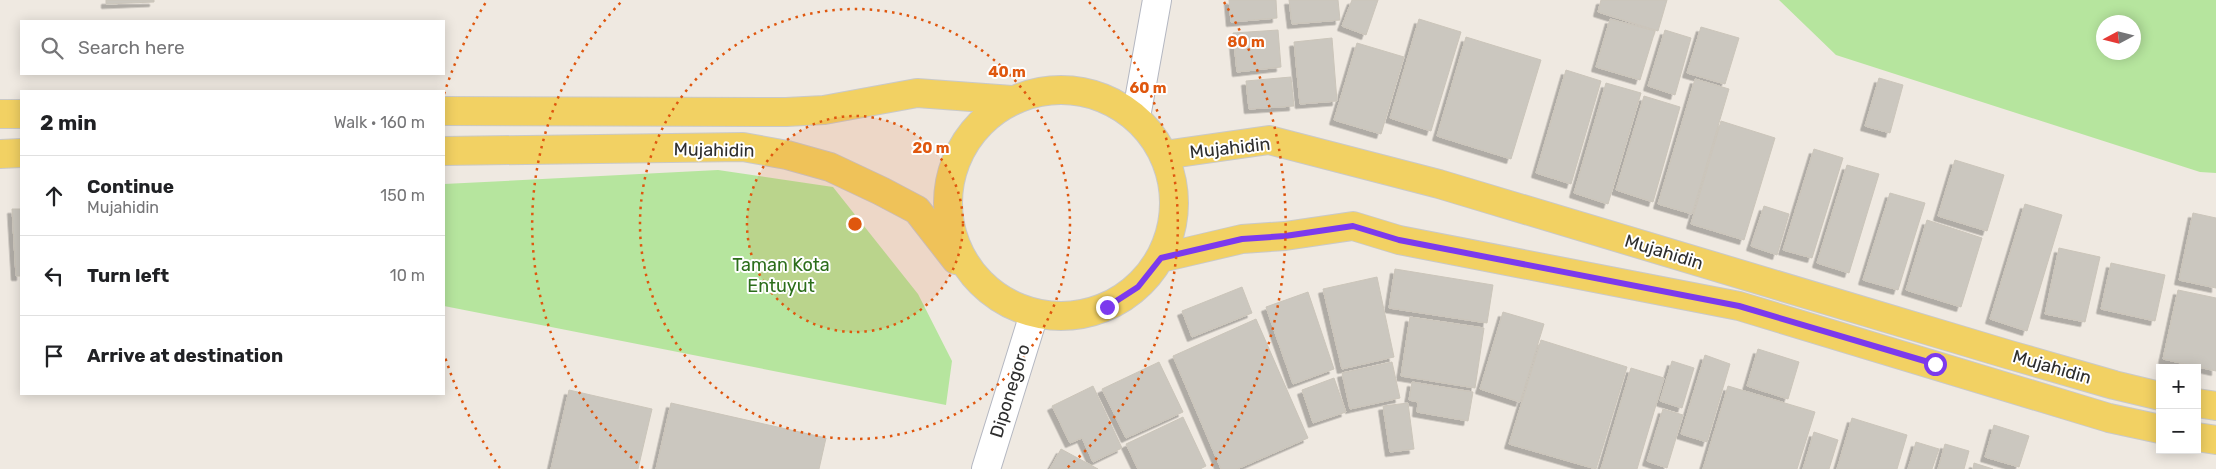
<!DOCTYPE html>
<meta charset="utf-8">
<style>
body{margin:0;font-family:Rubik,sans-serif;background:#f6f6f6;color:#202124}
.controls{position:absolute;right:15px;bottom:15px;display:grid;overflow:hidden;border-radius:0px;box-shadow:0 2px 12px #0003}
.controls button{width:45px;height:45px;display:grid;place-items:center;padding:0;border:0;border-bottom:1px solid #e0e0e0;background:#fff;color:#202124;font:25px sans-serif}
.compass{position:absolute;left:2096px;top:15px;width:45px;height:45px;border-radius:50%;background:#fff;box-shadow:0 2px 12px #0003;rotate:263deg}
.stop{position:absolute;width:15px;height:15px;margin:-11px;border:4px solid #7c3aed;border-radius:50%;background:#fff}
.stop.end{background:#7c3aed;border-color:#fff;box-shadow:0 1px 5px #0008}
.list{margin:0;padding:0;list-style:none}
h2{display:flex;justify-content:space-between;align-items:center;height:65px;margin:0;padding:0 20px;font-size:21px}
h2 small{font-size:16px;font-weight:400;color:#757577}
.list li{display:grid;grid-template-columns:32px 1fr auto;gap:15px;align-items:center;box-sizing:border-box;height:80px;padding:0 20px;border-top:1px solid #e0e0e0}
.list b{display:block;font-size:19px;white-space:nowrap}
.list p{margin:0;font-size:16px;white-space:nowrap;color:#757577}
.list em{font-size:16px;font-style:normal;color:#757577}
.icon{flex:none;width:28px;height:28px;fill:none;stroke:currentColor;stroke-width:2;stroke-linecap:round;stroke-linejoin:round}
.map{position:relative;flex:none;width:2216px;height:469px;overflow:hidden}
.search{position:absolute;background:#fff;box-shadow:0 2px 12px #0003;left:20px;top:20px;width:425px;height:55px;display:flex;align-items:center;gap:12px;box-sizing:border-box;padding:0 18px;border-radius:0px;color:#757577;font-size:19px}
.panel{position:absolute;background:#fff;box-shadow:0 2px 12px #0003;left:20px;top:90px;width:425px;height:305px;border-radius:0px}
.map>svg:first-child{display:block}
.green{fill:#b6e59e;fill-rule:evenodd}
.building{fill:#cbc7bf;stroke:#cbc5ba;filter:url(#shadow)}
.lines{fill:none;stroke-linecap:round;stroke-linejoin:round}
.minor-casing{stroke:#b4b7c1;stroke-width:30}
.major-casing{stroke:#c9c9c9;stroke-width:30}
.minor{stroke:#fff;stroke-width:28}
.major{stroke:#f2d163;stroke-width:28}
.route{stroke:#7c3aed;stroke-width:6}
.ring{fill:none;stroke:#df570e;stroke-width:2.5;stroke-dasharray:2.5 5}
.labels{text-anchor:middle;stroke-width:4;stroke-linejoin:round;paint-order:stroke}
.street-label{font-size:18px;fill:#2e2e2e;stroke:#fff}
.park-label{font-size:18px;fill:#2c6e1b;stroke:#fff}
.centre{fill:#df570e;stroke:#fff;stroke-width:2.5}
.ring-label{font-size:15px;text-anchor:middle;font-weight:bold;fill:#df570e;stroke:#fff;stroke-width:4;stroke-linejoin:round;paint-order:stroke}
</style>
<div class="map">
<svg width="2216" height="469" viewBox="0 0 2216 469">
<defs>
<filter id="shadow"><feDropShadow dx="-4.5" dy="4.5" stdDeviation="0" flood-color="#0004"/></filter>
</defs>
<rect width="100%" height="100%" fill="#efe9e1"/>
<path class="green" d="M1779,0h437v173l-16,-1 -364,-117zM2104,22h30v30h-30z
M718,170l115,17 85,107 34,67 -6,44 -502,-99v-122z"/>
<path class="building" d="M106,0h48v2l-48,2z
M1229,0h47l1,18 -46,4z
M1289,0h49l2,20 -48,4z
M1352,0h26l-12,35 -24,-9z
M1601,0h66l-9,31 -60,-19z
M1419,19l42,13 -30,99 -41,-13z
M1610,19l45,12 -15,49 -44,-13z
M1701,27l38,11 -14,46 -38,-11z
M1278,30l3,37 -44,5 -4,-39z
M1665,30l26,8 -16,57 -27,-9z
M1466,37l75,23 -30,99 -74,-23z
M1332,38l5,63 -37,3 -6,-62z
M1357,43l47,14 -23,77 -47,-14z
M1566,70l35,11 -30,103 -35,-11z
M1291,77l3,29 -45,3 -3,-28z
M1879,78l24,7 -13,48 -25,-7z
M1695,79l34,10 -37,125 -34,-10z
M1606,83l35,10 -33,111 -34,-11z
M1644,96l36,11 -27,95 -37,-12z
M1721,121l54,17 -31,102 -53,-16z
M1814,149l29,9 -31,100 -29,-8z
M1955,160l49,15 -17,56 -49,-15z
M1847,165l32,9 -30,99 -32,-10z
M1890,193l35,10 -27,87 -35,-10z
M2025,204l37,11 -35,116 -37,-12z
M1764,206l25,8 -12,41 -26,-9z
M12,209h9v67h-5z
M2193,213l23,5v70l-37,-8z
M1927,220l55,18 -21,69 -55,-17z
M2059,248l41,9 -15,65 -40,-8z
M2111,263l54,12 -10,46 -54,-12z
M1395,269l98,16 -6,38 -98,-15z
M1377,277l17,80 -52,12 -19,-80z
M1242,287l10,26 -60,24 -10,-26z
M2178,290l38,8v73l-53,-12z
M1308,292l26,77 -41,15 -27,-77z
M1503,312l41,12 -24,78 -40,-13z
M1410,317l74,11 -9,60 -74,-12z
M1256,319l52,119 -71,31h-16l-48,-113z
M1541,340l86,27 -31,102 -87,-25z
M1758,349l41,13 -11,37 -41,-13z
M1705,355l25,9 -23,78 -26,-8z
M1672,361l22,7 -12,40 -22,-7z
M1159,362l24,50 -57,26 -24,-49z
M1392,362l8,36 -50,11 -8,-36z
M1631,368l33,10 -27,91h-36z
M1334,378l12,34 -33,11 -11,-33z
M1412,382l61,10 -5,29 -51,-9 1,-10 -9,-2z
M1093,386l29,62 -29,14 -11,-24 -12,5 -18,-37z
M1728,386l87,26 -18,57h-94z
M569,390l83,19 -14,60h-87z
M671,403l155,35 -7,31h-163z
M1408,403l6,46 -24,3 -7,-46z
M1663,409l20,6 -16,53 -20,-7z
M1183,417l23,49 -6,3h-62l-12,-25z
M1852,418l55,17 -10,34h-60z
M1994,425l35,11 -10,31 -34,-10z
M1814,432l24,8 -9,29h-26z
M1916,442l23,7 -7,20h-24z
M1945,444l24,7 -5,18h-26z
M1061,449l37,20h-48z
M1974,463l19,6h-20z"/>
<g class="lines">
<defs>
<path id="minor" d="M1136,117l21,-117
M986,469l48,-155"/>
<path id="major" d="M948 203a113 113 0 1 1 226 0a113 113 0 1 1-226 0Z
M444,111l342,1 38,-2 93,-17 95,7
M0,114h21
M444,151l299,-4 44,8 43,12 51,24 36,19 39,50
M0,154l21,-1
M1164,155l105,-15 170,44 571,171 104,30 46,11
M1161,258l81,-19 43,-3 68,-10 46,14 340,66 370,112 51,11
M2197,403l19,3
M2197,437l19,3"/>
</defs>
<use href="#minor" class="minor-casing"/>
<use href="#major" class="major-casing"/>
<use href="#minor" class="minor"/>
<use href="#major" class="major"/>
</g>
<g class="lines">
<path class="route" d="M1107,307l31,-20 23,-29 81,-19 43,-3 68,-10 46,14 340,66 196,58"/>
</g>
<circle cx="855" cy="224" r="108" fill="#df570e" fill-opacity=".12"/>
<g class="ring">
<circle cx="855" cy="224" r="108"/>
<circle cx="855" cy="224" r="215"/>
<path d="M643 468A323 323 0 0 1 621 2M1089 2A323 323 0 0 1 1067 468"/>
<path d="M500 468A431 431 0 0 1 444 354M444 94A431 431 0 0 1 486 2M1224 2A431 431 0 0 1 1210 468"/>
</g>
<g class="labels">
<g class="street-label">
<text transform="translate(1230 148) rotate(-6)" y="6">Mujahidin</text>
<text transform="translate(714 150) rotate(1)" y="6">Mujahidin</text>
<text transform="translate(1664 252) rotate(17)" y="6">Mujahidin</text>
<text transform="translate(2052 367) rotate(16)" y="6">Mujahidin</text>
<text transform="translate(1010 391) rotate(-73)" y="6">Diponegoro</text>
</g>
<g class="park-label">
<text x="781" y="271">Taman Kota<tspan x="781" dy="21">Entuyut</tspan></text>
</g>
</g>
<circle cx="855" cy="224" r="8" class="centre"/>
<g class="ring-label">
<text x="1246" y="47">80 m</text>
<text x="1007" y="77">40 m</text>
<text x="1148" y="93">60 m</text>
<text x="931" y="153">20 m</text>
</g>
</svg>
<div class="controls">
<button>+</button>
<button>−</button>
</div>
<svg class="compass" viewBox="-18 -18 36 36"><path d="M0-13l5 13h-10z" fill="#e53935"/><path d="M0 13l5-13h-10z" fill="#757577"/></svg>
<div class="stop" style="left:1935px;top:364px"></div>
<div class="stop end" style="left:1107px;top:307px"></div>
<div class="search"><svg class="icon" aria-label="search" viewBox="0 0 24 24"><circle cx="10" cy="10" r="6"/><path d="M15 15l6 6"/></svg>Search here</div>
<section class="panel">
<h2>2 min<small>Walk · 160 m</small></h2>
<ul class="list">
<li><svg class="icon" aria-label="ahead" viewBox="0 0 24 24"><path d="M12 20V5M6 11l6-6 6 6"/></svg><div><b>Continue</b><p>Mujahidin</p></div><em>150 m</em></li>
<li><svg class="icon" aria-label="left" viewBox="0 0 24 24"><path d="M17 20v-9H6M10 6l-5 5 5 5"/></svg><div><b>Turn left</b></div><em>10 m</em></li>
<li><svg class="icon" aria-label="arrive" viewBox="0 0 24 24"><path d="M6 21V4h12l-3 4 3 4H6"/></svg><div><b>Arrive at destination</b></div></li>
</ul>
</section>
</div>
